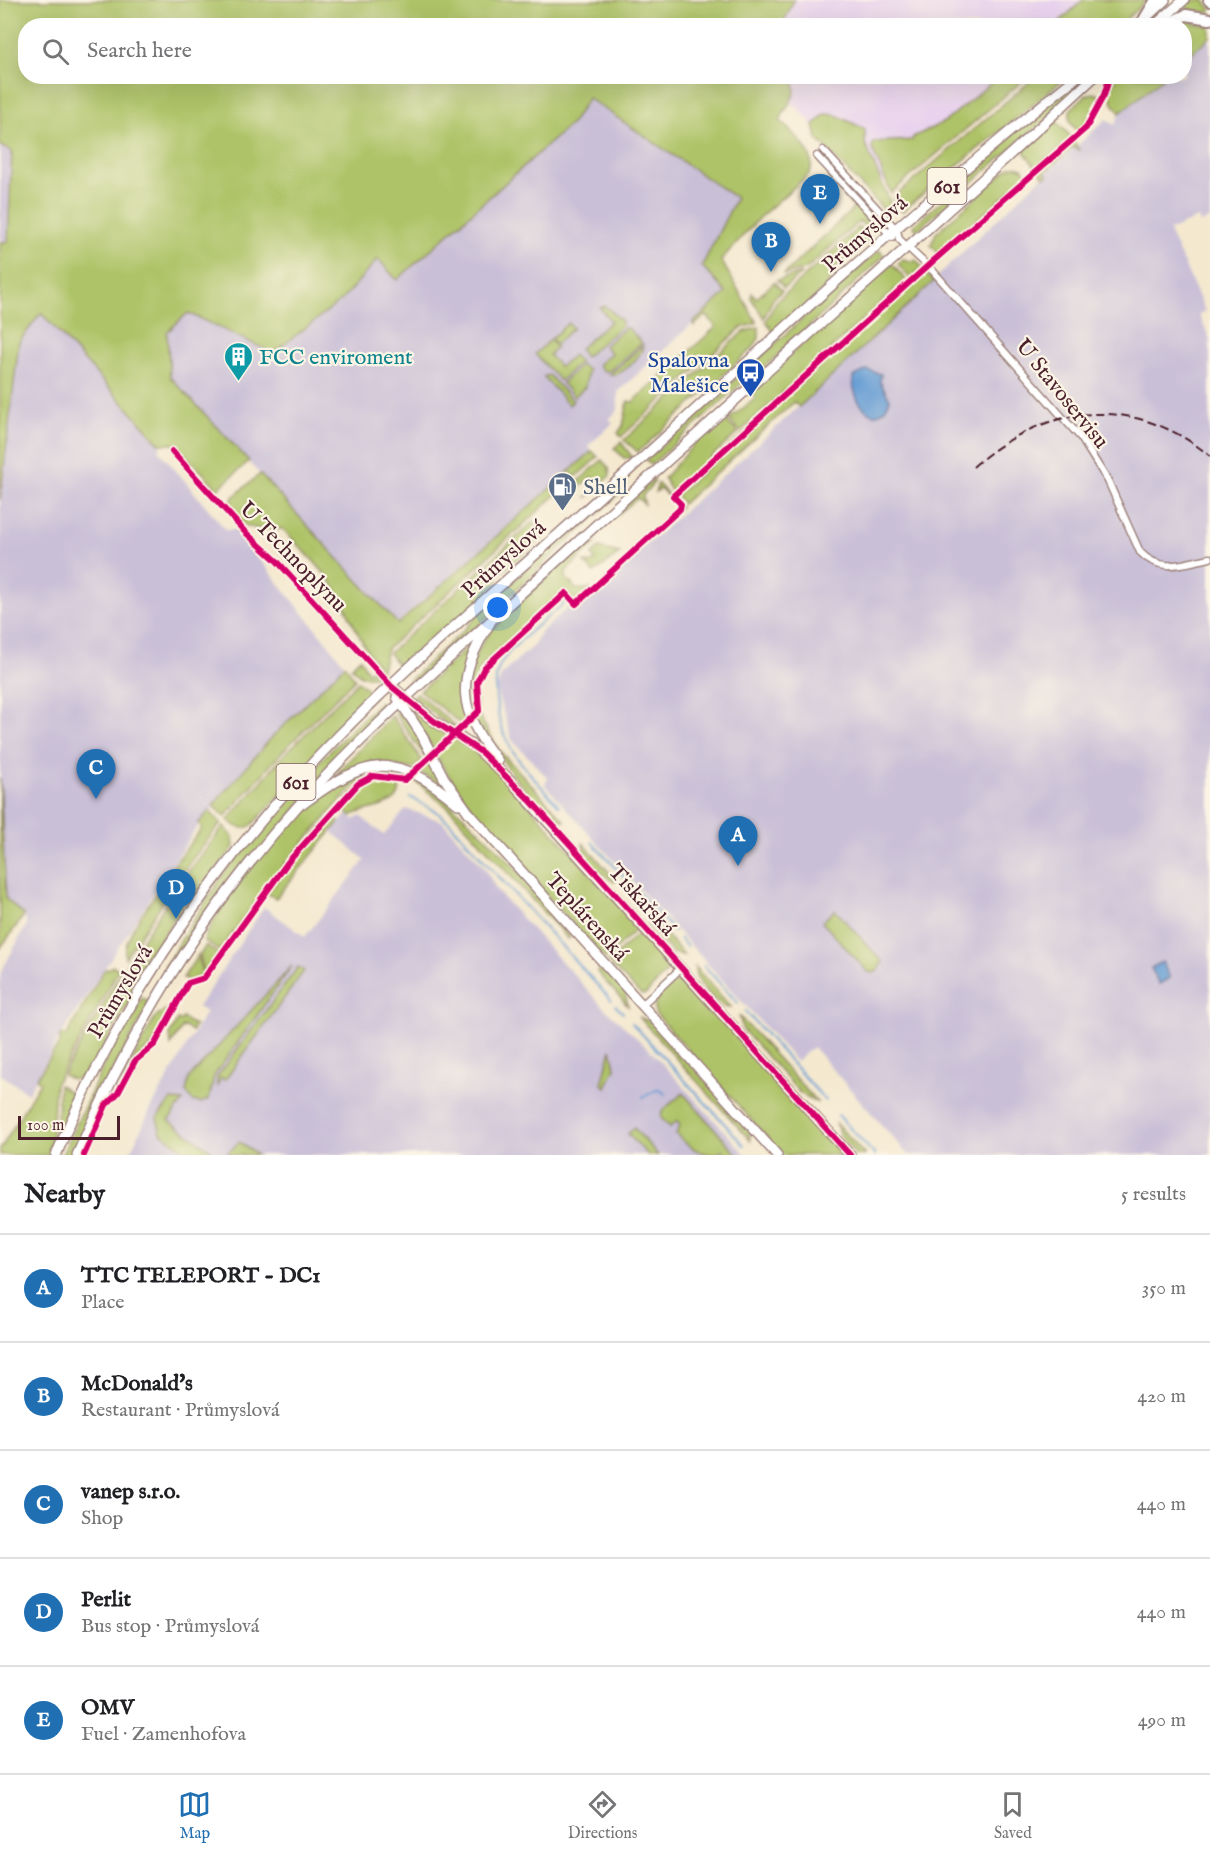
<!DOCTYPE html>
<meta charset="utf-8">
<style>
body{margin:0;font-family:"IM FELL English",serif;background:#f2f2f2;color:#202124}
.scale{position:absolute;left:18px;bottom:15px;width:102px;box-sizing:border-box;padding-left:6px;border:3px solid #4a1f2b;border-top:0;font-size:16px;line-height:21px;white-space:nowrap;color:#4a1f2b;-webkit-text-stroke:4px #fcf5e5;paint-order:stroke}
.you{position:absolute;left:498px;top:608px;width:21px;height:21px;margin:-15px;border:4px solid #fff;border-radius:50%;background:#1a73e8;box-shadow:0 0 0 9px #1a73e833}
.badge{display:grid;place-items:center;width:39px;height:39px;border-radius:50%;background:#1f6fb2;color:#fff;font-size:20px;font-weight:700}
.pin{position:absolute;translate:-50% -50px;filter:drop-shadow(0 2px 3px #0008)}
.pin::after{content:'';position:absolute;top:32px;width:21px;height:18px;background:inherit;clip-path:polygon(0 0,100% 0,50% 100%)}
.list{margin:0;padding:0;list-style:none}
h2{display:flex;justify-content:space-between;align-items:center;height:78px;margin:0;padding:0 24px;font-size:26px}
h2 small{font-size:20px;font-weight:400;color:#757577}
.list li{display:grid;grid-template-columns:39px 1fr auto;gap:18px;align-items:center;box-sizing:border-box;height:108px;padding:0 24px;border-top:2px solid #e0e0e0}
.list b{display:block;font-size:22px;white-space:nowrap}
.list p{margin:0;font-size:20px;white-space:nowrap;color:#757577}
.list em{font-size:20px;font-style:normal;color:#757577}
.icon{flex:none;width:33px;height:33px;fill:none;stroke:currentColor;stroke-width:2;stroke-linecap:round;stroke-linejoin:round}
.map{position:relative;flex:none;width:1210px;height:1155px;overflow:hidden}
.search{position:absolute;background:#fff;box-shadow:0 6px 24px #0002;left:18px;right:18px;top:18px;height:66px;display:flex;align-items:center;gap:15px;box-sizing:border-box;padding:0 21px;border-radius:24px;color:#757577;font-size:22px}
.sheet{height:618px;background:#fff}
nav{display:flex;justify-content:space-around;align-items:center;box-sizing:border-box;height:84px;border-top:2px solid #e0e0e0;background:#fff;font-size:16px;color:#757577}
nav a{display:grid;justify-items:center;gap:3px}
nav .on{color:#1f6fb2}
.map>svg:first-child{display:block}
.built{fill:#e8d2ee}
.industrial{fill:#c9bfd7}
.green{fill:#aec367;stroke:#7c7149;stroke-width:1.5}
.water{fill:#679ed4;stroke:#585e80;stroke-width:1.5}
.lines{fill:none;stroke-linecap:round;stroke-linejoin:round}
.stream{stroke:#679ed4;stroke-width:2}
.street-casing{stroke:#9f847d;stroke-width:9}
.secondary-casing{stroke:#9f847d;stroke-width:12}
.primary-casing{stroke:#9f847d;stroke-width:12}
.highway-casing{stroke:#9f847d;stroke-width:14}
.street{stroke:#fff;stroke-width:6}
.secondary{stroke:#fff;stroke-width:9}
.primary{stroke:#fff;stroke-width:9}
.highway{stroke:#fff;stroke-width:10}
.rail{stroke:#4a1f2b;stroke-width:2;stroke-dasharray:9 4.5;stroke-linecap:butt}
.cycleway-casing{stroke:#fcf5e5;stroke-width:10}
.cycleway{stroke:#d6006c;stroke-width:6}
.labels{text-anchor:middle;stroke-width:4.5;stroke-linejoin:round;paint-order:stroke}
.shield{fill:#fcf5e5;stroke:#7f5f63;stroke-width:1.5}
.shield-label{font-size:21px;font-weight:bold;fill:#4a1f2b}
.street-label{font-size:22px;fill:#4a1f2b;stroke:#fcf5e5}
.culture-label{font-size:22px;fill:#0d838f;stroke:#fcf5e5;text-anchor:start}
.transit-label{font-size:22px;fill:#164399;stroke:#fcf5e5;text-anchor:end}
.service-label{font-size:22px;fill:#4e5e75;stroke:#fcf5e5;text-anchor:start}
</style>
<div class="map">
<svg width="1210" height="1155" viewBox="0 0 1210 1155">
<rect width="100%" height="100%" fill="#fcf5e5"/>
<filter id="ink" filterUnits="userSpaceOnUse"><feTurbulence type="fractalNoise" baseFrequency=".0167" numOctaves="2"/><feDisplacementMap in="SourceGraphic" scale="12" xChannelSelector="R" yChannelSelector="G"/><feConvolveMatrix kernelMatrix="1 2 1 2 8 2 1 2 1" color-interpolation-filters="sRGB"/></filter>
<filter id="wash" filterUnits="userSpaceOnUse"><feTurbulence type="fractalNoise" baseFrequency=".008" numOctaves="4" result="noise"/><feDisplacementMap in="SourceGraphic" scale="24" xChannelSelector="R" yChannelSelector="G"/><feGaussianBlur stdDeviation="1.35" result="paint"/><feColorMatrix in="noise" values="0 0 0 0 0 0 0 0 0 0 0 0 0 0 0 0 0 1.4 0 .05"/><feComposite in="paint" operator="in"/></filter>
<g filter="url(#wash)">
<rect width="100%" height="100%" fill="#f4e8cf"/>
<path class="built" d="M794,0h290l-28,25 -274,1z
M794,77h205l-124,113 -84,-89 4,-8z"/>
<path class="industrial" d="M1210,37v182l-10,4 -2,-5 -29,13 36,80 -6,4 11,24v816h-302l-95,-108 -17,14 -251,-276 3,-7 -36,-38 -16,-51 6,-15 32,-29 5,-11 28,-26 6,4 256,-233 214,-203 4,1 -1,-4 29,-25 4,2 -1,-5 28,-26 9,6 4,-11 44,-37 21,-1 1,-17z
M588,98l148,100 -34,68 24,27 -108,99v18l-9,9 4,4 -25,23 4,5 -195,172 -227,-246 -3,-45 20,-19 155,-13 36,-42 19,22 175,-158z
M0,146l12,4 -4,92h-8z
M41,313l119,131v8l66,78h10l109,135 -146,159 -138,211 -33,58 -28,-19v-100l27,-50 -3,-9 -18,-16 -6,-121v-278l19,-158z
M406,809l36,12 42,46 14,25 105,115 46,42 97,106h-617l23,-49 54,-94 -8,-5 66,-100 41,30 60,-77 -33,-28 15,-18 8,6 5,-4 24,19z"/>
<path class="green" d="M0,0h794l-12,26h-756v50l768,1 1,16 -15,27c12,14 40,34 29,54l-49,43 -39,43 36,63 -16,5 -120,109 -3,-4 5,-7 5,-25 5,1 83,-75 -10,-12 -12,11 -1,-3 33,-30 -24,-27 34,-68 -148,-100 -16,25 -175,157 -19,-21 -36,41 -69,53 -85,-40 -21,19 3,45 79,84 -31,28 -43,-45h-15l-119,-131 -22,29 -19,158v-258h8l4,-91 -12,-5z
M1083,0h64l-27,25h-64z
M1190,0h14l6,7v6l-22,-3 -3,-6z
M1185,21l25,5v11l-25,22 -1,-33h-11z
M999,76l28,1 -136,116 -19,-44 1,-7 39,-2 1,-3 33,-16z
M1035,77h31c-53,46 -110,87 -163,134l-4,-1 -5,-13z
M1084,77h5l-33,33 -139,120 -4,-4 66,-58 33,-34z
M1117,77v-1l47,1 -44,36c-11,-13 -14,-22 -3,-36z
M1093,93l7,2 -12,26 -10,11 -8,-10v-12l16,-15z
M825,114l11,1 29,14v14l27,64 -5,6 -70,-74 -3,-14z
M1056,121l16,17 -36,30 -13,-18z
M1074,141l5,9 -6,-3 -28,25 3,4 -4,1 -5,-6z
M1016,166l6,2 5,8 -89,77 -7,-8 5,-12 74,-66z
M828,175l45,50 -5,5 -8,-9 -54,48 -23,6 71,-67 -27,-31z
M859,227l11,12 -39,32 3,4 -9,13 -51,46 -8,-13 10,-19z
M879,250l5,6 -110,103 -32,24 -91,82 -5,-5z
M903,259l10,3 2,-3 7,8 -12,11 -12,-14z
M892,264l14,16 -166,152 -11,-13 26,-20 -2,-6 5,-9z
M924,272l10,9 -135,126 -5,-5 -112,102 -6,-9z
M802,273l-18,15 -7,-8h1z
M774,282l8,9 -9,8 -9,19 -13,-20 1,-5 5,5z
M605,306l17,15v5l-37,31 -6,-8 32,-28 -11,-13z
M568,323l5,5 -17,16 -5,-5z
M759,327v11l-6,10 -115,104 -14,-12 119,-108z
M625,328h3l14,15 -33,28h-5l-6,-6 13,-12 -7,-7z
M550,340l6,7 -7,8 11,12 13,-12 7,7 -20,19 -25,-27z
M643,345c-1,12 -22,32 -34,30z
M581,365l7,5 -3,17 -11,10 -12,-14z
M549,375l24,26 -4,4 -25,-28z
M725,419l13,14 -66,59 -8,-14 39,-44z
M621,442l11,15 -1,1h-7l-10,-10z
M592,451l6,6 -28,25 5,-5 -6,-6 -6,5 6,7 -182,166 -5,21c-22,-23 -31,-57 -49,-85 -13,-20 -34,-38 -50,-56 -22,0 -44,4 -53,-23l3,-9 27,-23 138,150z
M602,460l7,8 1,8 -24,22 13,-13 -7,-8 -15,12 -5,-2z
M653,479l2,2 -12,14 1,9 -6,-6 -47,38z
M622,482h4l1,5c-72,65 -141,132 -212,198l-5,-5 52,-48 24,-26z
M658,484l22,23 -47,43 45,-43 -17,-18 -6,3z
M534,521l9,17 -45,37 -10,-12z
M596,543l-30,28v7l10,11h15l-15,12 -12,-10 -82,74 -7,17 2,28 -5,4c-4,-13 -5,-32 -1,-46 3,-10 10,-24 17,-33 10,-14 94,-92 108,-92z
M599,548l21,5 -26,20 -10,-11 6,2 5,-4 -3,-6z
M485,565l14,14 -7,11 -90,81 -13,-18z
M470,645l-9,42 5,33 -5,4 -41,-33z
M360,658l8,14 3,-2 5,6h-15l-10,-9z
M345,665l10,14 -73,73 -57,65 -12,-12 60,-69z
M358,681l16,15 -122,129c-9,6 -16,2 -24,-5l57,-66z
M417,693l40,34 -3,3 -41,-33z
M380,702l7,8 -58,56 -158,204 -6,-4c17,-27 34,-55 52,-82 44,-67 105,-126 163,-182z
M406,703l43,32 -16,15z
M400,711l14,17 14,27 -3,2 -30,-44z
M478,714l21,36 66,71 -10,-1 -39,-41 -43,-60z
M392,716l30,44 -9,9 -32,-6 -16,1 -28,9z
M453,737l23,15 41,40 122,135 -34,32c-59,-66 -124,-129 -170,-205z
M430,759l13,25v1l-26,-14z
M385,770l9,4 -27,1 -16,14 -69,78 -63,84 -15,-11c17,-43 108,-154 154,-166 8,-3 18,-3 27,-4z
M382,777l14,2c17,30 -34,28 -45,37l-6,-5 -1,-9 21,-21z
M0,778l6,121 18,16 -24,34z
M422,780c55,45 108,98 148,157l-2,2 -118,-130 -34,-27z
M209,811l12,12 -31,39 -65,96c-5,-19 28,-59 39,-76l-2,-1 40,-53 -4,-4z
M334,818l5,4 -63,76 -10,-5 62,-73z
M224,826l9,11 1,10 -44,55 -4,-27z
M583,843l33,37 -2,2c-13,-9 -32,-22 -31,-39z
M183,878l3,23 -37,56 -13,-8z
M835,910l48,52 -8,11 -7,-1 -46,-50z
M653,920l31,35 -11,-2 -25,-28z
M642,930l25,28 2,11 -23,25 -5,1 -33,-33z
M206,945l12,9 -14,20 -4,-19z
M134,952l19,11 -8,7h-11l-8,-5z
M198,955l5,21 -14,5 -6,-3z
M113,966l6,3 -64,116 -3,52 -4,18h-48v-5l40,-68 -4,-3 25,-38 -2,-2 2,-5 5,2 38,-66z
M292,966l-78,110 -5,23 -8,4 -8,-2 -7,-9 3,-14z
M298,967l6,4 -79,109 -4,-2 -4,7v-8z
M602,967l23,25 3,14 -31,-34z
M695,967l36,40c-15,0 -37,-26 -36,-40z
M122,971l12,10 1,10 -42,74 -5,3 -6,9 -9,3 -10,-5z
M680,981l8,2 157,172h-62l-128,-142c-3,-15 12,-29 25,-32z
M142,998l6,2v6l-46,85 -30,64h-10l48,-103z
M165,1010h5l1,4 -17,29 -20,19 -20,34 40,-77z
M739,1016l79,87 -18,-10 -57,-63z
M639,1017l13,5 97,108 1,10z
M183,1018l12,8 -3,5 -9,-5 -12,19 -1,-11 8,-15 2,2z
M611,1049l4,19 -9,19 -4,-3z
M59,1085l13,8 3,8 -16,37 -3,-2z
M683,1093l54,61 -1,1h-9l-5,-5 -5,5c-18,-1 -29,-8 -41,-21l4,-9 -3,-4 -7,6 -9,-9 1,-7z
M171,1100l12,1 -14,19 48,35h-26l-30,-22 -4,-15z
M836,1123l29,32h-9l-16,-19z
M634,1128l24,27h-10l-20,-21z
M239,1142l2,1 16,12h-31z"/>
<path class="water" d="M867,370l14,4 -1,8 10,17c-12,34 -39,4 -37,-22z
M1162,962l8,16 -11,6 -8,-16z"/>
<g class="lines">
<path class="stream" d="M410,797l27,15 12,10 162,178
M559,806c-31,-35 -60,-58 -63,-108 -1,-12 -1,-24 5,-35 12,-20 49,-47 67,-63
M592,842l82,89
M680,938l7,9
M704,966l34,37
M615,1005l8,8
M745,1011l81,90
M632,1023l112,122
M643,1097l16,-8 6,5
M838,1115l37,40"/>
</g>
</g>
<g filter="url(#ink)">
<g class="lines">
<defs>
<path id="street" d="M823,150l74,80 2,9 34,32 148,167 27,43 32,71c21,22 44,11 70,6
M817,156l75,81
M172,451l73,81 32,29 114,125
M642,1005l39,-37"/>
<path id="secondary" d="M490,623c-35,56 -33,87 8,138
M391,686l43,35 41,26 33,31 342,377
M397,697l23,35 24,46 25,35 308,342
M304,803c64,-46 91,-52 154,1"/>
<path id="primary" d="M1137,26l28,-26
M1154,26l30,-26
M56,1155c59,-141 146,-272 249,-384 95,-103 206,-192 309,-287 152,-139 303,-280 464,-408
M77,1155c54,-125 128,-246 220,-348 84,-93 181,-173 273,-258 173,-159 353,-312 525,-473"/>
<path id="highway" d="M1209,0l1,1
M1145,18l11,-18
M1162,26l24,-11 24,4"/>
</defs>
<use href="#street" class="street-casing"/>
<use href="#secondary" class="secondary-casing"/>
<use href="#primary" class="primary-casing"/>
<use href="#highway" class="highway-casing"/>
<use href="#street" class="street"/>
<use href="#secondary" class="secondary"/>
<use href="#primary" class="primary"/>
<use href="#highway" class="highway"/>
<path class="rail" d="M973,467c71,-63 160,-74 237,-11"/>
<defs>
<path id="cycleway" d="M172,451l73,81 32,29 114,125 43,35 47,31 49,48 320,355
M84,1155l22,-50 12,-12 17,-32 20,-17 33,-61 16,-5 84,-116 70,-78 15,-8 32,4 74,-69 -2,-29 7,-14 82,-75 10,11 104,-95 1,-5 -8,-8 259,-234 154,-134 18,-33 6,-19"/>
</defs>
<use href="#cycleway" class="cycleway-casing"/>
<use href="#cycleway" class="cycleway"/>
</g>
</g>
<defs>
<symbol id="building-pin" viewBox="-11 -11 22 30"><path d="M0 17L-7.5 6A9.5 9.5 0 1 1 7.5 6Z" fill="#0f9aa8" stroke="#fcf5e5"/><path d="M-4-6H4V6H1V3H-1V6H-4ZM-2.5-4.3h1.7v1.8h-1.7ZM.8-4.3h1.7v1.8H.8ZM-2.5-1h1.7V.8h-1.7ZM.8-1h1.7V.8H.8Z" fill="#fff"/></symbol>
<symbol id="bus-pin" viewBox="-11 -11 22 30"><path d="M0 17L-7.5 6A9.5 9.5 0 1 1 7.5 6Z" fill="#1a4fb4" stroke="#fcf5e5"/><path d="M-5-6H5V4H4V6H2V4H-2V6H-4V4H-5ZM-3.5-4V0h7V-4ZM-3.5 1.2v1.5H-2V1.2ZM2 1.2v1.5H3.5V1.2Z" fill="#fff"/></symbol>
<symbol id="fuel-pin" viewBox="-11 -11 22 30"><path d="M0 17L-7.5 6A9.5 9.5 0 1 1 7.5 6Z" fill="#5c6f8a" stroke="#fcf5e5"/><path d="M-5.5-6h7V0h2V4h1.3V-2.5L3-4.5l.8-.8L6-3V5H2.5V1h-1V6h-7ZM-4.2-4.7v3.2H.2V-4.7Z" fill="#fff"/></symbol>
</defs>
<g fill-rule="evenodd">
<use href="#building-pin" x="222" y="340" width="33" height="45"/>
<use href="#bus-pin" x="734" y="356" width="33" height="45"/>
<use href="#fuel-pin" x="546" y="470" width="33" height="45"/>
</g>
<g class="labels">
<g class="shield">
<rect x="927.5" y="168" width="39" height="36" rx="4.5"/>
<rect x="276.5" y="764" width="39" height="36" rx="4.5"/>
</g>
<g class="shield-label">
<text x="947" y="193">601</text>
<text x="296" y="789">601</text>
</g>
<g class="street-label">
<text transform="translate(864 233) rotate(-41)" y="8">Průmyslová</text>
<text transform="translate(1063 393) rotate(51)" y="8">U Stavoservisu</text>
<text transform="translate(294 556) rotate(46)" y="8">U Technoplynu</text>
<text transform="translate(503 558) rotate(-42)" y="8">Průmyslová</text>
<text transform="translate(643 899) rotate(48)" y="8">Tiskařská</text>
<text transform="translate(588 916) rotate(48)" y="8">Teplárenská</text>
<text transform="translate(119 991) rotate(-59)" y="8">Průmyslová</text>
</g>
<g class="culture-label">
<text x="259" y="364">FCC enviroment</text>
</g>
<g class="transit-label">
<text x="729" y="367">Spalovna<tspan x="729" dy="25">Malešice</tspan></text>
</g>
<g class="service-label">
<text x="583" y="494">Shell</text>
</g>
</g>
</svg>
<div class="scale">100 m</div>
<div class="you"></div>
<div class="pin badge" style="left:738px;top:866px">A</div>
<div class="pin badge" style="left:771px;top:272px">B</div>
<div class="pin badge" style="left:96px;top:799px">C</div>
<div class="pin badge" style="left:176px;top:919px">D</div>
<div class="pin badge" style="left:820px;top:224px">E</div>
<div class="search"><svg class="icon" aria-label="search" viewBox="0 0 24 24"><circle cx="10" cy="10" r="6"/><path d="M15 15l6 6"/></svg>Search here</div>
</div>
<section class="sheet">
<h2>Nearby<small>5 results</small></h2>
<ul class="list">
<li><span class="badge">A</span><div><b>TTC TELEPORT - DC1</b><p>Place</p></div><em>350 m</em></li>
<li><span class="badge">B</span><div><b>McDonald's</b><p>Restaurant · Průmyslová</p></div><em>420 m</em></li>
<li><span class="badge">C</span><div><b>vanep s.r.o.</b><p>Shop</p></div><em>440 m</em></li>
<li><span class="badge">D</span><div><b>Perlit</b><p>Bus stop · Průmyslová</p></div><em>440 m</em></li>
<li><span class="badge">E</span><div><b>OMV</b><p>Fuel · Zamenhofova</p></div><em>490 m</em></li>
</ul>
</section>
<nav>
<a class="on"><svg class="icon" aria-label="map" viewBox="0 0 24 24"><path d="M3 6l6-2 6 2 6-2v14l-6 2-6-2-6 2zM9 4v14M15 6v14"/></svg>Map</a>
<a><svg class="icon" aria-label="directions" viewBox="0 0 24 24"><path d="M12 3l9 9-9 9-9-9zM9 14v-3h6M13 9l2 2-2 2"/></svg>Directions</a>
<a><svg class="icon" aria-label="saved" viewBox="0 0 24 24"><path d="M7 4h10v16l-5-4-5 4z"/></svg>Saved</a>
</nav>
